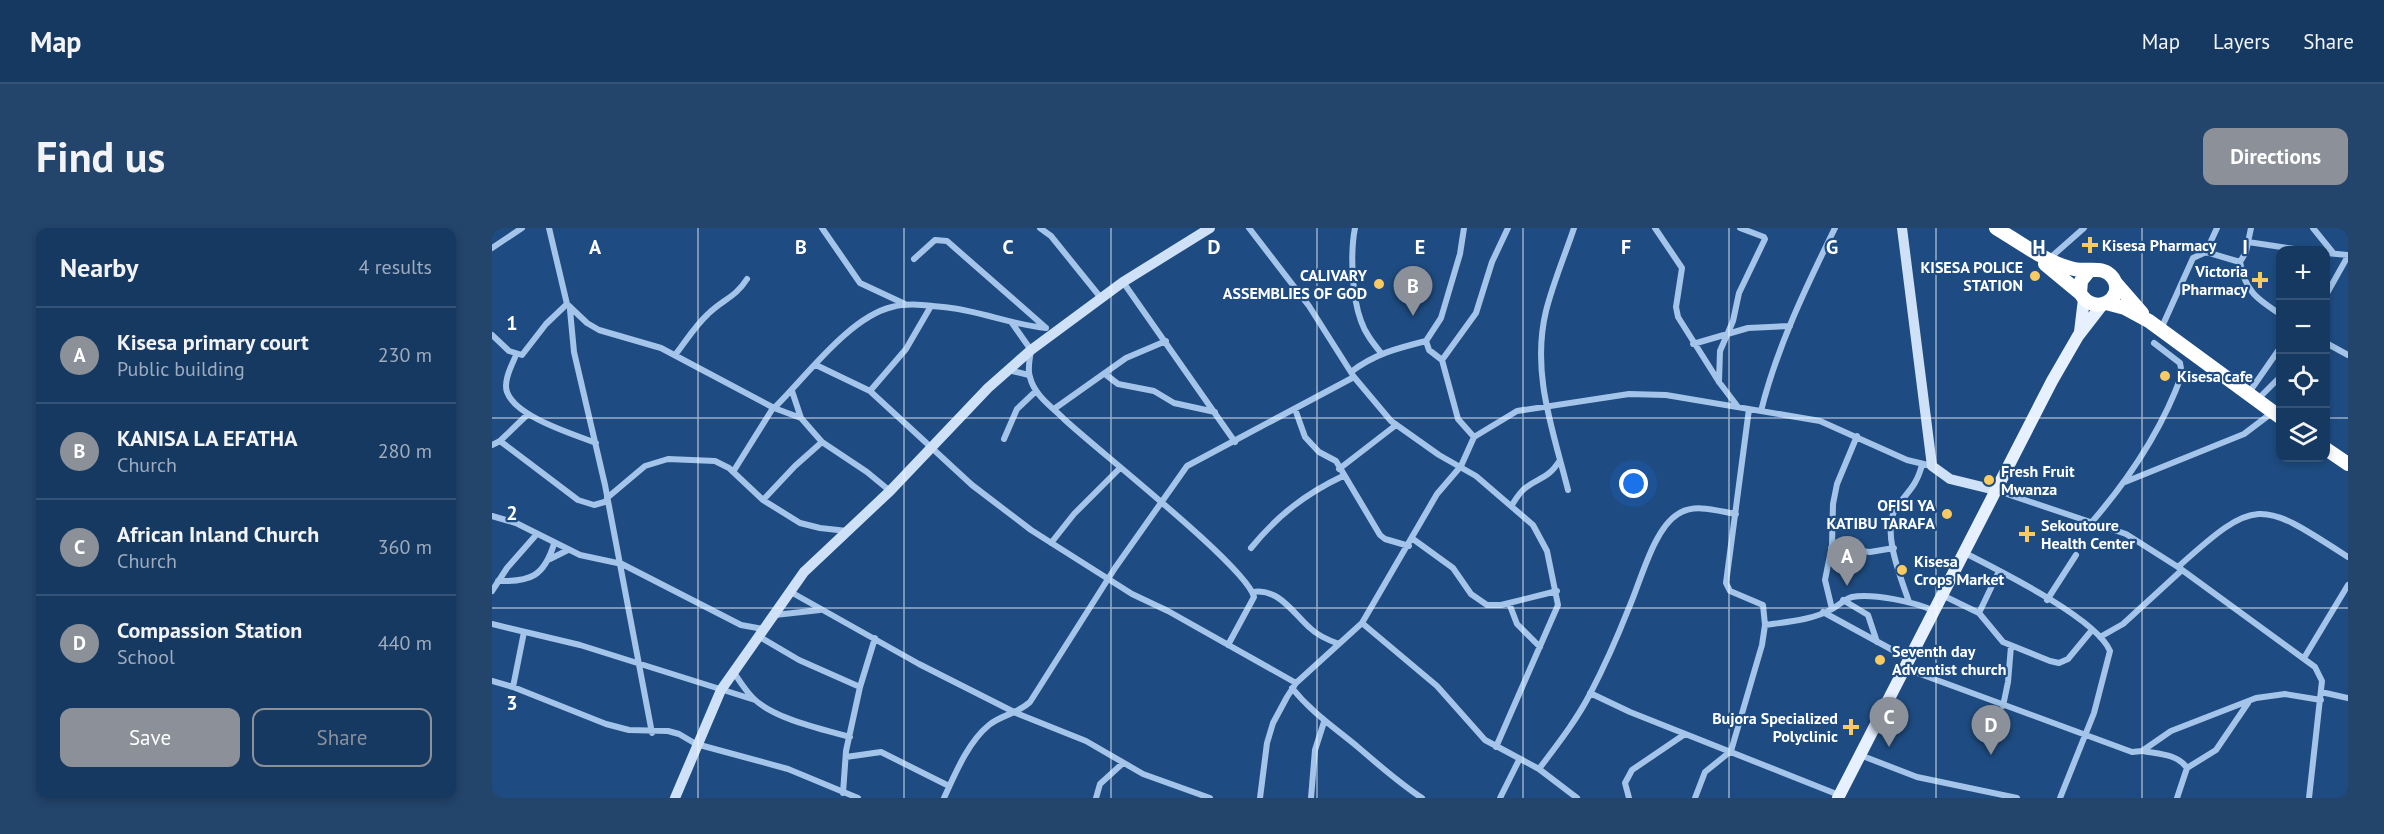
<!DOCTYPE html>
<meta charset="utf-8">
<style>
body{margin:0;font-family:"PT Sans",sans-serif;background:#23446b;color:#f1f3f6}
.controls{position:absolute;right:18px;top:18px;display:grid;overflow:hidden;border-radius:12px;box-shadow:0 3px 9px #0003}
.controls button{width:54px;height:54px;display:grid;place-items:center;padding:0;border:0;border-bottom:2px solid #355377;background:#163962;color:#f1f3f6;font:30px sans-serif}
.you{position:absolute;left:1142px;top:256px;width:21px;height:21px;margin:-15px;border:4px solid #fff;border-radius:50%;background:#1a73e8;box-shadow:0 0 0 9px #1a73e833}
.badge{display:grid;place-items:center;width:39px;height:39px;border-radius:50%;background:#8c9099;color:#fff;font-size:20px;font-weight:700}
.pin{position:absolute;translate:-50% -50px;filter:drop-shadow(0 2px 3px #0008)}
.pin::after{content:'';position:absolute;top:32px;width:21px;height:18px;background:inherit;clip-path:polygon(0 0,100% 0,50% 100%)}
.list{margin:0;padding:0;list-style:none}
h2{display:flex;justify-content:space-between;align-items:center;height:78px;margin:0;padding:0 24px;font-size:26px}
h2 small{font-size:20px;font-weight:400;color:#9eacbe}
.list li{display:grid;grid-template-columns:39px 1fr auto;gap:18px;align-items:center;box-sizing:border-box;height:96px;padding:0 24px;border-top:2px solid #355377}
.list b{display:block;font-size:22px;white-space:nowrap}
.list p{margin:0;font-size:20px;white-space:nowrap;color:#9eacbe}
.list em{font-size:20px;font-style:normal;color:#9eacbe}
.actions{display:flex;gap:12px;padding:18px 24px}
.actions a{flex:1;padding:14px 0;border:2px solid #8c9099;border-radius:12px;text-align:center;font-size:21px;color:#8c9099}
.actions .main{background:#8c9099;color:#fff}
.icon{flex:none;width:33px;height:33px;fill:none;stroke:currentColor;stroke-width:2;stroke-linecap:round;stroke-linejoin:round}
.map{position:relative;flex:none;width:1856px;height:570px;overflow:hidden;border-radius:12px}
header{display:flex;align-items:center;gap:36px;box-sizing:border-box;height:84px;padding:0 30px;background:#163962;border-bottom:2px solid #355377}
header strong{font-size:28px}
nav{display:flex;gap:33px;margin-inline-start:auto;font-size:21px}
.intro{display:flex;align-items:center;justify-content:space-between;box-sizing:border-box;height:144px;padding:0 36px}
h1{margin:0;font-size:42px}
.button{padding:15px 27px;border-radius:12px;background:#8c9099;color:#fff;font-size:21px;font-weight:700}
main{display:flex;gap:36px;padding:0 36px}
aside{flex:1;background:#163962;border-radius:12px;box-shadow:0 3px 9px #0003}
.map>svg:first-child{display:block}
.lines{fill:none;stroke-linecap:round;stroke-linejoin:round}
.street{stroke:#a4c5e9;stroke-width:6}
.secondary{stroke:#cfe1f7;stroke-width:10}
.primary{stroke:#e7f0fe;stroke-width:12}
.highway{stroke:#fff;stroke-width:14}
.grid{fill:none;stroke:#fff;stroke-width:1.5;stroke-opacity:0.55}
.poi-dot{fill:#f8ca62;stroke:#1e4c82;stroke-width:2}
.labels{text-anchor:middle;stroke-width:4.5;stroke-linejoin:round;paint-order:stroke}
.poi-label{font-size:16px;font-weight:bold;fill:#fff;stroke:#1e4c82;text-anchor:start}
.grid-label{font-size:20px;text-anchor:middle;font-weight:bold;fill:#fff;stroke:#1e4c82;stroke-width:4.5;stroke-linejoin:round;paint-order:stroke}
</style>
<header>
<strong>Map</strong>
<nav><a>Map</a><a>Layers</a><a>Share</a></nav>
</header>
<div class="intro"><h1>Find us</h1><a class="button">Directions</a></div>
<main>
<aside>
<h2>Nearby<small>4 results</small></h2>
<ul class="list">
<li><span class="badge">A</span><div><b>Kisesa primary court</b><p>Public building</p></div><em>230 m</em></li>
<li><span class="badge">B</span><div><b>KANISA LA EFATHA</b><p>Church</p></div><em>280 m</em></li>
<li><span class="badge">C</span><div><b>African Inland Church</b><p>Church</p></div><em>360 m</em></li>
<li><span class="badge">D</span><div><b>Compassion Station</b><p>School</p></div><em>440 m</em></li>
</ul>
<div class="actions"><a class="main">Save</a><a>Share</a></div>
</aside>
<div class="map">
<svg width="1856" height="570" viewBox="0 0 1856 570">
<rect width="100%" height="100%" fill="#1e4c82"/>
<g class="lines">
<path class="street" d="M57,0l18,76 20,19 12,7 62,18 113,60 27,10 21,24 45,30 23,19
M330,0l38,55 45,21
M548,0l11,8 50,62
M757,0l60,78 45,71 37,44 48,34 37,21 57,49 14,26 11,54 -62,142
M863,0c-5,25 -3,69 6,93 4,12 12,22 20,32
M1163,0l27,40 -6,39 2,10 41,65 19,25
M1821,0l21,26
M1756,14l53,8
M0,20l30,-20
M1714,24l11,-24
M1834,25l22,2
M1558,30l34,-30
M422,31l21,-19 12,1 98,86
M1748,34c5,29 17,37 40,52
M631,54l112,160
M1834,67l22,-39
M78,82l4,42 31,133 47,248
M520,95l19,27c-1,8 -4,19 -1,27 4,18 22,30 34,42 33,31 183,148 190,178l-26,48
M1669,101l32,-71 13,-6 34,10 6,-10 5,-24
M0,107l17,16 13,4 24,-31 21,-20
M1834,115l22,12
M1201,116l55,-16 42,-2
M24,127c-4,10 -13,26 -9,37 9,25 66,42 89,51
M183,127c11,-14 20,-29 33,-41 15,-15 27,-16 39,-35
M950,132l-13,-10 -3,-9 15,-23 19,-64 4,-26
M324,137l54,26 102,94 59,45 101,64 36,17 128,72
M516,142l21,5
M859,144c23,-18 47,-24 75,-31
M613,146l13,10 36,7 20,12 41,9
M1227,154l1,-31 13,-30 6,-28 26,-54 -1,-2 -24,-9
M300,163l9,27
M378,163l36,-42 25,-43
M1756,166l32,-46
M1765,172l23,-23
M282,180c31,-30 75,-91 118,-101 18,-5 41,-1 59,1 32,4 62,17 95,20
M562,181l72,-51 40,-17
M803,181l10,28 14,15 17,9 44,74 5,4 24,7
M1269,183c16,-64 45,-124 74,-183
M982,209l-16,-18 -16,-59 34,-47 16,-51 16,-34
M512,211l13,-30 19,-18
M8,213l78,59 16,5 14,-4
M0,217l8,-4 28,-27
M847,241l57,-44
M241,244l40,-64
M1633,254l119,-48 29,-22
M1076,262c-15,-60 -37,-117 -22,-179 7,-28 19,-56 28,-83
M1503,262l131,44 52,33 137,100 7,14 -13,117
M115,270l38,-32 23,-7 47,2 14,7 34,32 37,23 20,5 27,3
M271,272l32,-34 27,-24
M1020,277c3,-5 7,-11 11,-15 14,-13 24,-9 37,-30
M0,288l24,7 64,32 42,9 119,61 22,4
M1599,295c39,-45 71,-93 91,-149l-2,-11 -26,-20
M921,311l40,29 18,26 16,11h14l56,-14
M559,315l23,-29 46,-46
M759,320c26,-32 54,-54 92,-72
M1339,320l39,4 24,-4
M1471,324c35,18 133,66 147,99l-16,62 -34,85
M58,331l18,-9
M1686,339c79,-71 82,-67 170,-10
M6,353c33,1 46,-5 56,-37
M0,363l15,-23 29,-33
M297,363l130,73 97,49 70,28 57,33 67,24
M761,364c26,-4 40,21 57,36 8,8 18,12 29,16
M1450,367l37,18 24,29 47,19 9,2 9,-4 24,-29
M1351,372l25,15 9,27
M1555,372l29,-45
M1417,374c-8,-24 -28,-71 -13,-94 12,-17 20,-21 26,-43
M1017,375l8,21 23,23
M1340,381l-7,-29 7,-35 1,-41 4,-20 20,-48
M1331,384l86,47
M1487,385l20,-42
M283,387l45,-5
M870,395l75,63 48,54 54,29 38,29
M0,396l88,21 175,55
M1273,397c22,-3 48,-5 67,-16 8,-4 12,-10 20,-12 20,-4 64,5 82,14
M266,408l41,24 61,27
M1608,409l23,-13 59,-54
M1812,430l44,-73
M1412,440l228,84 10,-1 29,-20 85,-33 29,-4 36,6
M241,443c6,9 12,19 20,27 21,21 69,31 97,39
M0,453l21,6 93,37 23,6 39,1 11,3 17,10 92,25 70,29
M21,459l11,-55
M800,460c20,25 43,40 67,60 21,18 40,35 63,50
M1829,464l27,6
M1098,465l40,19 209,83
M1511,478l5,-24 3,-36
M1651,523c15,3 35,3 44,17l-10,30
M1368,527l57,22 100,21
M354,529l35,-5 68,34
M1695,540l29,-18 32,-47
M1047,541c18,-24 37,-48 51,-75 14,-27 27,-56 38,-84 12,-26 25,-81 50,-96 17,-11 40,-3 58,0
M351,565l3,-42 14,-64 15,-49
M452,570c11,-24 24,-56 45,-73 12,-10 28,-11 41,-23l85,-134 72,-102 167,-89
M604,570l4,-14 23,-21
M768,570l7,-55 6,-20 14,-26 9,-14 66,-60 75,-129 24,-28 13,-29 43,-26 112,-17 37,1 154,26 87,39 25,6
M819,570l4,-48 9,-28
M1008,570l19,-38
M1137,570l-4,-15 7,-13 53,-36
M1203,570l10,-26 26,-21 31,-106 3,-20 -2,-20 -33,-14 -4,-8 23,-174"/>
<path class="secondary" d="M1410,0l30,238 18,13 45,11
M183,570l46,-108 83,-118 86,-81 98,-103 43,-38 92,-68 87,-54"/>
<path class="primary" d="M1588,104l4,-33
M1346,570l214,-417 26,-45 24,-31"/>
<path class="highway" d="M1504,0c23,14 51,35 78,41 14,3 30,-4 39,9 13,20 -18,40 -33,15l1,-12 8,-10
M1553,36l35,29
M1623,54l27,31
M1614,75l19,5 24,13 131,96
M1834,221l22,15"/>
</g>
<path class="grid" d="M206,0v570M412,0v570M619,0v570M825,0v570M1031,0v570M1237,0v570M1444,0v570M1650,0v570M0,190h1788M1834,190h22M0,380h1856"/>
<g class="poi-dot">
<path d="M1595 8h6v6h6v6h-6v6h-6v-6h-6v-6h6z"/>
<circle cx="1543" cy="48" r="6"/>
<path d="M1765 43h6v6h6v6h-6v6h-6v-6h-6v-6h6z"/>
<circle cx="887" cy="56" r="6"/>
<circle cx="1673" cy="148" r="6"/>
<circle cx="1497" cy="252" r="6"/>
<circle cx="1455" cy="286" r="6"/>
<path d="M1532 297h6v6h6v6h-6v6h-6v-6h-6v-6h6z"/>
<circle cx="1410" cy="342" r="6"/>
<circle cx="1388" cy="432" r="6"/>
<path d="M1356 490h6v6h6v6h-6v6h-6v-6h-6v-6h6z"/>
</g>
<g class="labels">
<g class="poi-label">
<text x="1610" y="23">Kisesa Pharmacy</text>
<text x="1531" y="45" text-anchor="end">KISESA POLICE<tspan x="1531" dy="18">STATION</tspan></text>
<text x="1756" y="49" text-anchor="end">Victoria<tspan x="1756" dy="18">Pharmacy</tspan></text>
<text x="875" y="53" text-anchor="end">CALIVARY<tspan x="875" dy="18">ASSEMBLIES OF GOD</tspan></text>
<text x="1685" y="154">Kisesa cafe</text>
<text x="1509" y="249">Fresh Fruit<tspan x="1509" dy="18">Mwanza</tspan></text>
<text x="1443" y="283" text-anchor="end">OFISI YA<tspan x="1443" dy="18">KATIBU TARAFA</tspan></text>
<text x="1549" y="303">Sekoutoure<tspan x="1549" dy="18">Health Center</tspan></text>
<text x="1422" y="339">Kisesa<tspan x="1422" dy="18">Crops Market</tspan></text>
<text x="1400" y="429">Seventh day<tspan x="1400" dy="18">Adventist church</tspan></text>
<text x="1346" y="496" text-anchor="end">Bujora Specialized<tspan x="1346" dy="18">Polyclinic</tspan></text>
</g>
</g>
<g class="grid-label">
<text x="103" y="26">A</text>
<text x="309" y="26">B</text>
<text x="516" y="26">C</text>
<text x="722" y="26">D</text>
<text x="928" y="26">E</text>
<text x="1134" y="26">F</text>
<text x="1340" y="26">G</text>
<text x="1547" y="26">H</text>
<text x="1753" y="26">I</text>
<text x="20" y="102">1</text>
<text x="20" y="292">2</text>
<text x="20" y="482">3</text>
</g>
</svg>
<div class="controls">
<button>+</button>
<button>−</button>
<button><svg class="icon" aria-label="locate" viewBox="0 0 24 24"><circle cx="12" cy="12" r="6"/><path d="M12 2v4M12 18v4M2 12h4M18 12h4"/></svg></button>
<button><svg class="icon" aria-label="layers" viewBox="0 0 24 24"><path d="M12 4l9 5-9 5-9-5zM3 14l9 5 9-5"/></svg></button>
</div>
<div class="you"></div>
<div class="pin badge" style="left:1355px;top:358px">A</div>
<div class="pin badge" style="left:921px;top:88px">B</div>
<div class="pin badge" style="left:1397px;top:519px">C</div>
<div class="pin badge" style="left:1499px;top:527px">D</div>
</div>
</main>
